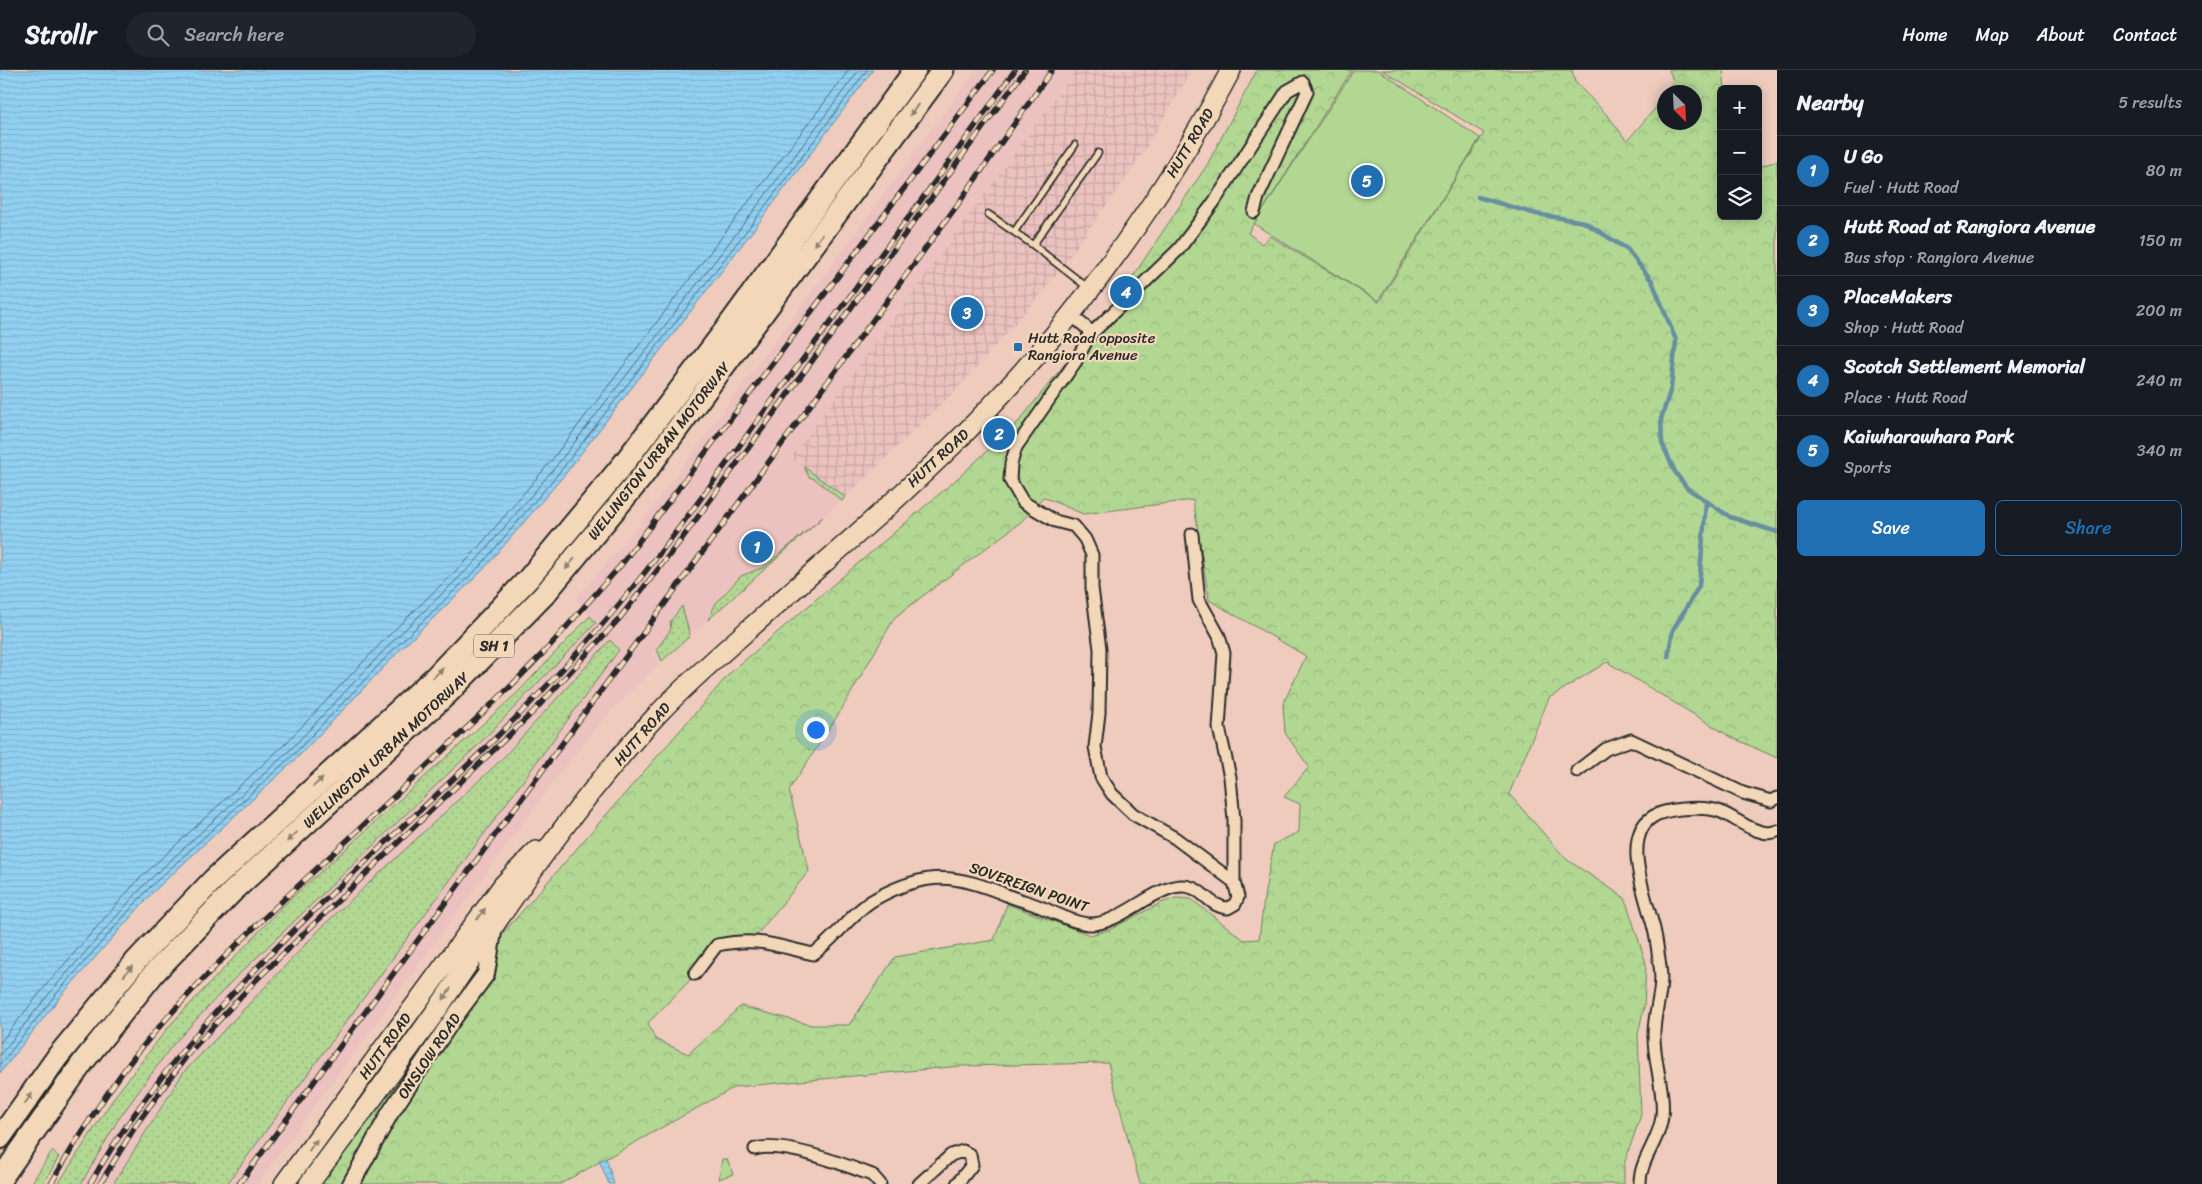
<!DOCTYPE html>
<meta charset="utf-8">
<style>
body{margin:0;font-family:Sriracha,sans-serif;background:#20242c;color:#f1f3f6}
.controls{position:absolute;right:15px;top:15px;display:grid;overflow:hidden;border-radius:8px;box-shadow:0 2px 12px #0003}
.controls button{width:45px;height:45px;display:grid;place-items:center;padding:0;border:0;border-bottom:1px solid #363941;background:#171b24;color:#f1f3f6;font:25px sans-serif}
.compass{position:absolute;left:1657px;top:15px;width:45px;height:45px;border-radius:50%;background:#171b24;box-shadow:0 2px 12px #0003;rotate:156deg}
.you{position:absolute;left:815px;top:659px;width:18px;height:18px;margin:-12px;border:4px solid #fff;border-radius:50%;background:#1a73e8;box-shadow:0 0 0 8px #1a73e833}
.badge{display:grid;place-items:center;width:32px;height:32px;border-radius:50%;background:#1f6fb2;color:#fff;font-size:16px;font-weight:700}
.pin{position:absolute;translate:-50% -50%;border:2px solid #fff;box-shadow:0 1px 5px #0006}
.list{margin:0;padding:0;list-style:none}
h2{display:flex;justify-content:space-between;align-items:center;height:65px;margin:0;padding:0 20px;font-size:21px}
h2 small{font-size:16px;font-weight:400;color:#9ea1a6}
.list li{display:grid;grid-template-columns:32px 1fr auto;gap:15px;align-items:center;box-sizing:border-box;height:70px;padding:0 20px;border-top:1px solid #363941}
.list b{display:block;font-size:19px;white-space:nowrap}
.list p{margin:0;font-size:16px;white-space:nowrap;color:#9ea1a6}
.list em{font-size:16px;font-style:normal;color:#9ea1a6}
.actions{display:flex;gap:10px;padding:15px 20px}
.actions a{flex:1;padding:11px 0;border:1px solid #1f6fb2;border-radius:8px;text-align:center;font-size:18px;color:#1f6fb2}
.actions .main{background:#1f6fb2;color:#fff}
.icon{flex:none;width:28px;height:28px;fill:none;stroke:currentColor;stroke-width:2;stroke-linecap:round;stroke-linejoin:round}
.map{position:relative;flex:none;width:1777px;height:1114px;overflow:hidden}
header{display:flex;align-items:center;gap:30px;box-sizing:border-box;height:70px;padding:0 25px;background:#171b24;border-bottom:1px solid #363941}
header strong{font-size:24px}
nav{display:flex;gap:28px;margin-inline-start:auto;font-size:18px}
.search{width:350px;height:45px;background:#20242c;display:flex;align-items:center;gap:12px;box-sizing:border-box;padding:0 18px;border-radius:28px;color:#9ea1a6;font-size:19px}
main{display:flex}
aside{flex:1;background:#171b24}
.map>svg:first-child{display:block}
.built{fill:#ebc2bf}
.industrial{fill:url(#industrial-grid)}
.grass{fill:url(#grass-dots);stroke:#6e815f}
.forest{fill:url(#forest-crowns);stroke:#6e815f;fill-rule:evenodd}
.garden{fill:#b2d793;stroke:#6e815f}
.water{fill:url(#water-rules);stroke:#688ea2}
.lines{fill:none;stroke-linecap:round;stroke-linejoin:round}
.shore{stroke:#546d7b;stroke-width:1}
.stream{stroke:#688ea2;stroke-width:4.5}
.service-casing{stroke:#2b2b2b;stroke-width:9}
.minor-casing{stroke:#2b2b2b;stroke-width:15}
.secondary-casing{stroke:#2b2b2b;stroke-width:20}
.primary-casing{stroke:#2b2b2b;stroke-width:22}
.motorway-casing{stroke:#2b2b2b;stroke-width:25}
.service{stroke:#f2d8b9;stroke-width:5.5}
.minor{stroke:#f2d8b9;stroke-width:11}
.secondary{stroke:#f2d8b9;stroke-width:16}
.primary{stroke:#f2d8b9;stroke-width:19}
.motorway{stroke:#f2d8b9;stroke-width:21}
.rail-casing{stroke:#2b2b2b;stroke-width:5.5}
.rail{stroke:#f2d8b9;stroke-width:4;stroke-dasharray:11;stroke-linecap:butt}
.oneway{fill:#8e8272}
.poi-dot{fill:#1f6fb2;stroke:#f2d8b9;stroke-width:2}
.labels{text-anchor:middle;stroke-width:4.5;stroke-linejoin:round;paint-order:stroke}
.shield{fill:#f2d8b9;stroke:#675f56;stroke-width:1}
.shield-label{font-size:14px;font-weight:bold;fill:#2b2b2b}
.street-label{font-size:15px;fill:#2b2b2b;stroke:#f2d8b9}
.poi-label{font-size:15px;fill:#2b2b2b;stroke:#f2d8b9;text-anchor:start}
</style>
<header>
<strong>Strollr</strong>
<div class="search"><svg class="icon" aria-label="search" viewBox="0 0 24 24"><circle cx="10" cy="10" r="6"/><path d="M15 15l6 6"/></svg>Search here</div>
<nav><a>Home</a><a>Map</a><a>About</a><a>Contact</a></nav>
</header>
<main>
<div class="map">
<svg width="1777" height="1114" viewBox="0 0 1777 1114">
<defs>
<pattern id="industrial-grid" width="8" height="8" patternUnits="userSpaceOnUse" patternTransform="scale(1.25)"><rect width="8" height="8" fill="#ebc2bf"/><path d="M0 4h8M4 0v8" fill="none" stroke="#caa7a4"/></pattern>
<pattern id="grass-dots" width="8" height="8" patternUnits="userSpaceOnUse" patternTransform="scale(1.25)"><rect width="8" height="8" fill="#b2d793"/><path d="M2 2h.1M6 6h.1" fill="none" stroke="#99b97f" stroke-width="1.8" stroke-linecap="round"/></pattern>
<pattern id="forest-crowns" width="20" height="18" patternUnits="userSpaceOnUse" patternTransform="scale(1.25)"><rect width="20" height="18" fill="#b2d793"/><path d="M2 6a3 3 0 1 1 6 0M12 15a3 3 0 1 1 6 0" fill="none" stroke="#99b97f"/></pattern>
<pattern id="water-rules" width="6" height="5" patternUnits="userSpaceOnUse" patternTransform="scale(1.25)"><rect width="6" height="5" fill="#91d0f2"/><path d="M0 2.5h6" fill="none" stroke="#7db3d0"/></pattern>
</defs>
<rect width="100%" height="100%" fill="#eecbbd"/>
<filter id="ink" filterUnits="userSpaceOnUse"><feTurbulence type="fractalNoise" baseFrequency=".02" numOctaves="2"/><feDisplacementMap in="SourceGraphic" scale="10" xChannelSelector="R" yChannelSelector="G"/><feConvolveMatrix kernelMatrix="1 2 1 2 8 2 1 2 1" color-interpolation-filters="sRGB"/></filter>
<g filter="url(#ink)">
<path class="built" d="M976,0h100l-284,388 53,39 -190,170 -49,49 -46,57 -303,411h-30l392,-534 -9,-10 -109,120 -176,164 -142,149 -70,111h-32l37,-64 53,-73 60,-65 246,-236 118,-124 -19,-23 64,-75z"/>
<path class="industrial" d="M1076,0h9l6,3 1,-3h100l-57,96 -88,121 -91,103 -111,107 -54,-39z"/>
<path class="grass" d="M804,397l41,30 -3,4 -27,-22 -6,-2z
M823,447l-115,103 8,-17 25,-27 23,-9z
M682,536l8,30 -28,25 -5,-12 14,-20 -1,-7z
M590,546l6,7 -119,123 -246,236 -60,65 -53,73 -37,64h-23l57,-88 55,-71 114,-120 234,-213z
M610,570l9,10 -392,534h-114l70,-111 142,-149 176,-164z
M52,1081l7,6 -16,27h-12z"/>
<path class="forest" d="M1257,0h95l-104,163 14,11 8,-8 109,66 105,-169 -102,-63h190l3,12 34,35 18,24 37,-43v24h30v-30h-25l4,-12 -4,-10h54l2,19h-4v127h37v-49l19,-6v597l-46,-21 -124,-75 -58,36 -40,96 57,65 59,39 21,65 -2,44 -6,27 3,81 -17,49v20h-484l-32,-121 -147,3 -226,21 -175,97h-243l146,-205 268,-307 227,-194 62,-58 106,-133 81,-122zM1043,427l40,17 110,-14 16,100 97,56 -23,48 2,29 24,34 -25,30 16,7 -1,28 -25,12 -9,47 -6,48 -15,1 -53,-41 -15,-1 -15,5 -52,27 -19,5 -83,-31 -13,36 -99,17 -46,68h-38l-70,-19 -53,48 -33,-15 -7,-16 49,-50 21,-30 37,-6 54,-66 -20,-81 51,-78 55,-95 127,-96z"/>
<path class="garden" d="M1354,0h24l102,68 -102,163 -124,-77z
M722,1089h5l6,15 -14,5z"/>
<path class="water" d="M0,0h873l-112,150 -195,253 -83,97 -84,81 -100,105 -147,137 -91,103 -61,77z
M606,1088l8,26h-5l-10,-24z"/>
<g class="lines">
<path class="shore" d="M0,973l47,-59 91,-104 148,-137 100,-105 84,-81 81,-96 298,-391
M0,985l53,-66 91,-104 147,-136 100,-106 84,-81 82,-97 195,-252 107,-143
M0,995l57,-72 91,-104 147,-136 101,-106 84,-81 82,-97 195,-252 110,-147"/>
<path class="stream" d="M1478,127l58,17 48,8 43,27 25,32 24,59 -5,48 -10,31 1,24 13,29 12,16 43,29 47,15
M1668,587l5,-27 26,-44 7,-84"/>
<defs>
<path id="service" d="M988,144l45,31 54,42
M1014,162l61,-87
M1033,175l65,-92"/>
<path id="minor" d="M1070,244l18,15 1,7
M1192,464l7,66 20,36 5,17 -5,75 11,49 4,43v62l-59,-44 -42,-24 -21,-20 -11,-17 -6,-30 4,-34 1,-64 -8,-61v-33l-7,-16 -11,-13 -19,-5 -32,-19 -13,-22 1,-16 5,-17 60,-86 13,-25 90,-87 35,-47 73,-111 16,-9 4,10 -49,105 -4,15
M1577,701l29,-22 25,-9 112,53 28,8 6,-3
M695,904l22,-29c42,-8 56,0 96,9 22,-15 40,-43 62,-55 52,-29 81,-25 134,-3 12,5 24,7 36,13 13,5 28,14 43,15 28,2 59,-31 86,-37 29,-6 30,19 54,21l7,-4 3,-7 -4,-15
M755,1079c28,-8 88,15 117,26l8,9
M919,1114l32,-29 12,-4 7,4 2,10 -15,19
M1640,1114c-1,-23 20,-44 22,-68 3,-23 -8,-54 -8,-79 -1,-25 10,-44 6,-71 -2,-12 -3,-25 -6,-37 -7,-30 -37,-98 4,-115 15,-6 48,-8 63,-2 15,6 39,27 56,19"/>
<path id="secondary" d="M351,1114l39,-71 62,-93 34,-46 8,-48"/>
<path id="primary" d="M284,1114l219,-299 33,-34
M309,1114c45,-61 91,-121 134,-183 66,-98 133,-199 214,-286 28,-30 60,-58 91,-85 70,-63 144,-124 211,-191 108,-108 201,-234 272,-369"/>
<path id="motorway" d="M0,1068l58,-82 79,-96 76,-80 222,-203 94,-99 92,-111 108,-142 186,-255
M0,1110l83,-118 72,-90 77,-80 217,-200 95,-97 97,-117 302,-408"/>
</defs>
<use href="#service" class="service-casing"/>
<use href="#minor" class="minor-casing"/>
<use href="#secondary" class="secondary-casing"/>
<use href="#primary" class="primary-casing"/>
<use href="#motorway" class="motorway-casing"/>
<use href="#service" class="service"/>
<use href="#minor" class="minor"/>
<use href="#secondary" class="secondary"/>
<use href="#primary" class="primary"/>
<use href="#motorway" class="motorway"/>
<defs>
<path id="rail" d="M51,1114c29,-50 59,-99 97,-144 58,-69 125,-131 191,-192 57,-53 114,-107 170,-160l38,-39 74,-84 372,-495
M90,1114c115,-203 310,-340 467,-509 82,-87 150,-185 220,-281 80,-108 161,-214 238,-324
M100,1114l38,-62 50,-68 66,-72 281,-272 84,-91 62,-79 344,-470
M239,1114l719,-980 94,-134"/>
</defs>
<use href="#rail" class="rail-casing"/>
<use href="#rail" class="rail"/>
</g>
<defs><path id="oneway-solid" d="M-6-.8H1V-3.2L6.5 0L1 3.2V.8H-6Z" transform="scale(1.25)"/></defs>
<g class="oneway">
<use href="#oneway-solid" transform="translate(914 40) rotate(126)"/>
<use href="#oneway-solid" transform="translate(818 170) rotate(126)"/>
<use href="#oneway-solid" transform="translate(570 494) rotate(130)"/>
<use href="#oneway-solid" transform="translate(438 603) rotate(-45)"/>
<use href="#oneway-solid" transform="translate(318 712) rotate(-43)"/>
<use href="#oneway-solid" transform="translate(292 767) rotate(137)"/>
<use href="#oneway-solid" transform="translate(481 844) rotate(-53)"/>
<use href="#oneway-solid" transform="translate(128 901) rotate(-50)"/>
<use href="#oneway-solid" transform="translate(447 924) rotate(124)"/>
<use href="#oneway-solid" transform="translate(28 1029) rotate(-55)"/>
<use href="#oneway-solid" transform="translate(313 1075) rotate(-54)"/>
</g>
</g>
<rect class="poi-dot" x="1013" y="272" width="10" height="10" rx="2.5"/>
<g class="labels">
<rect class="shield" x="474" y="564.5" width="40" height="23" rx="4"/>
<g class="shield-label">
<text x="494" y="581">SH 1</text>
</g>
<g class="street-label">
<text transform="translate(1190 73) rotate(-59)" y="5">HUTT ROAD</text>
<text transform="translate(659 381) rotate(-52)" y="5">WELLINGTON URBAN MOTORWAY</text>
<text transform="translate(938 388) rotate(-43)" y="5">HUTT ROAD</text>
<text transform="translate(642 664) rotate(-49)" y="5">HUTT ROAD</text>
<text transform="translate(386 680) rotate(-43)" y="5">WELLINGTON URBAN MOTORWAY</text>
<text transform="translate(1029 817) rotate(19)" y="5">SOVEREIGN POINT</text>
<text transform="translate(385 976) rotate(-54)" y="5">HUTT ROAD</text>
<text transform="translate(429 986) rotate(-56)" y="5">ONSLOW ROAD</text>
</g>
<g class="poi-label">
<text x="1028" y="273">Hutt Road opposite<tspan x="1028" dy="17">Rangiora Avenue</tspan></text>
</g>
</g>
</svg>
<div class="controls">
<button>+</button>
<button>−</button>
<button><svg class="icon" aria-label="layers" viewBox="0 0 24 24"><path d="M12 4l9 5-9 5-9-5zM3 14l9 5 9-5"/></svg></button>
</div>
<svg class="compass" viewBox="-18 -18 36 36"><path d="M0-13l5 13h-10z" fill="#e53935"/><path d="M0 13l5-13h-10z" fill="#9ea1a6"/></svg>
<div class="you"></div>
<div class="pin badge" style="left:757px;top:477px">1</div>
<div class="pin badge" style="left:999px;top:364px">2</div>
<div class="pin badge" style="left:967px;top:243px">3</div>
<div class="pin badge" style="left:1126px;top:222px">4</div>
<div class="pin badge" style="left:1367px;top:111px">5</div>
</div>
<aside>
<h2>Nearby<small>5 results</small></h2>
<ul class="list">
<li><span class="badge">1</span><div><b>U Go</b><p>Fuel · Hutt Road</p></div><em>80 m</em></li>
<li><span class="badge">2</span><div><b>Hutt Road at Rangiora Avenue</b><p>Bus stop · Rangiora Avenue</p></div><em>150 m</em></li>
<li><span class="badge">3</span><div><b>PlaceMakers</b><p>Shop · Hutt Road</p></div><em>200 m</em></li>
<li><span class="badge">4</span><div><b>Scotch Settlement Memorial</b><p>Place · Hutt Road</p></div><em>240 m</em></li>
<li><span class="badge">5</span><div><b>Kaiwharawhara Park</b><p>Sports</p></div><em>340 m</em></li>
</ul>
<div class="actions"><a class="main">Save</a><a>Share</a></div>
</aside>
</main>
